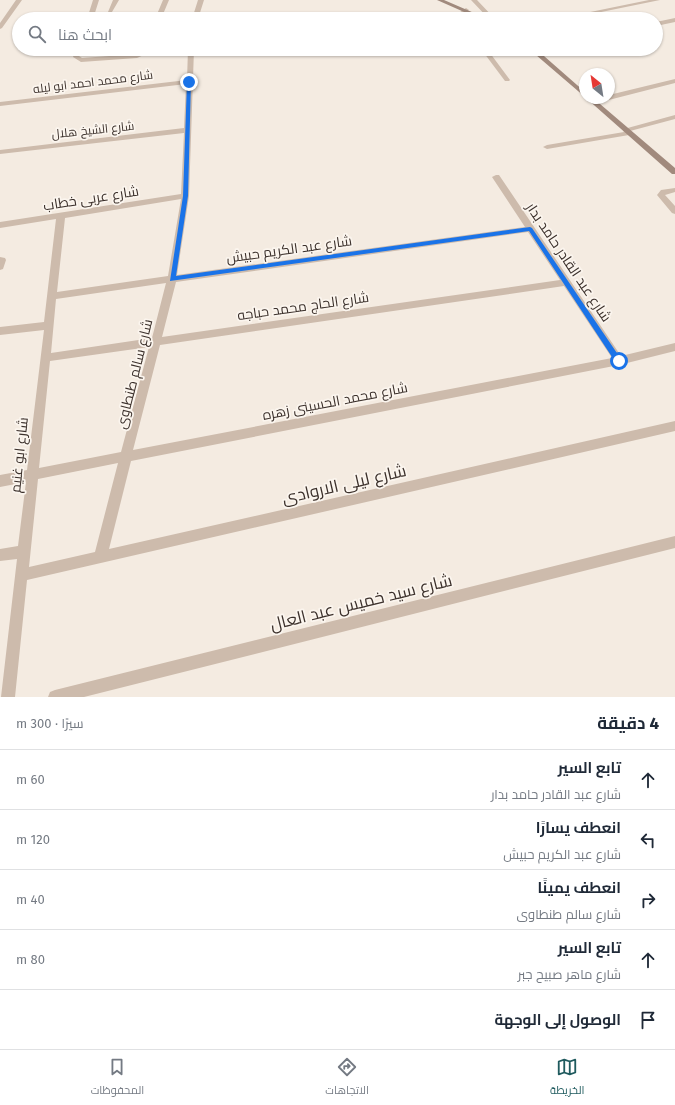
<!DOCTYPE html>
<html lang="ar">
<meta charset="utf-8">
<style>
body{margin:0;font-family:"Fira Sans",Cairo,sans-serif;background:#f6f6f7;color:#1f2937;direction:rtl}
.compass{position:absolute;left:579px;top:68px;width:36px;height:36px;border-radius:50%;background:#fff;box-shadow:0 1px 3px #0004;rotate:330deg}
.stop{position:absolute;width:12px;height:12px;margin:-9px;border:3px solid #1a73e8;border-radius:50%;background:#fff}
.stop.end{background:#1a73e8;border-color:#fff;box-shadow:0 1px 4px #0008}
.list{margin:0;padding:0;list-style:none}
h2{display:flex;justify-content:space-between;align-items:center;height:52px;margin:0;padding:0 16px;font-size:17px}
h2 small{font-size:13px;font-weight:400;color:#747a83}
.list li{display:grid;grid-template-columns:26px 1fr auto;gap:12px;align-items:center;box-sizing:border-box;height:60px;padding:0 16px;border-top:1px solid #e0e1e3}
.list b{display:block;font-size:15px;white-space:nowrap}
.list p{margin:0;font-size:13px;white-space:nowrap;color:#747a83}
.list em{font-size:13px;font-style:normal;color:#747a83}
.icon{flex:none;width:22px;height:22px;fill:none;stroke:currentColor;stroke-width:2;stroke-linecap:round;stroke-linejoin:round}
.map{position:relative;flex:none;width:675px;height:697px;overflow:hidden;direction:ltr}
.search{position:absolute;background:#fff;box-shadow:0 1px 3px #0004;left:12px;right:12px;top:12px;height:44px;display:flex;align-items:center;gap:10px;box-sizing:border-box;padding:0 14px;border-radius:22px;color:#747a83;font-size:15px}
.sheet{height:352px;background:#fff}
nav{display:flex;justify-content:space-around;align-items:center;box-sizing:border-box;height:56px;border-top:1px solid #e0e1e3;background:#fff;font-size:11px;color:#747a83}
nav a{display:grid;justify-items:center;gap:2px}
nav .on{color:#1f5a5e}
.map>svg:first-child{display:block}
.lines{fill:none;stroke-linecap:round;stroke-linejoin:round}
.service{fill:#cdbbac;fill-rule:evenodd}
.minor{fill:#cdbbac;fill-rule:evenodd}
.secondary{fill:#a18a7d;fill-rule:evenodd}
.route{fill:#1a73e8}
.labels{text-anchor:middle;stroke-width:3.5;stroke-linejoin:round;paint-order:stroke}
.far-street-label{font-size:12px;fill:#3b302b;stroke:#fbf5ee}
.street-label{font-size:14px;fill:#3b302b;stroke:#fbf5ee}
.near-street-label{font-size:17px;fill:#3b302b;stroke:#fbf5ee}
</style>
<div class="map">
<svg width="675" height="697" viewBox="0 0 675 697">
<rect width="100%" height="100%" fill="#f4ebe1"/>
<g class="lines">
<path class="service" d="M466,8l3,2 -8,6 3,3h-6l-2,-4z
M481,49h6l23,31 -1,1h-4z
M675,188v4l-10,3 10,11v8l-3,-1 -15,-18 4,-5z"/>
<path class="minor" d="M16,0h6l-20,28 -2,1v-6z
M93,0h6l-6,19h-6z
M113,0h6l-7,12h-4z
M163,0h6l-8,19h-6z
M198,0h6l-6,19h-6z
M471,0h6l18,19h-6z
M649,0h11l-93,19h-11z
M675,18v4l-19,4v-4z
M76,49h6l-3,7 3,2 54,-4 6,-2 1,-3h6l-3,5 -9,4 -56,4 -8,-5z
M188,49h6l-5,147 -12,79 348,-48 -33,-50 4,-2h3l122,181 54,-13v8l-56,14 -488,96 -22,88 566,-128v10l-648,149 -12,117h-14l16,-138 -17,2v-12l18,-3 8,-64 -26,5v-12l27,-5 17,-140 -44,5v-8l44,-5 12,-103 -56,9v-6l181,-28 3,-61 -184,21v-4l184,-22 2,-44 -186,22v-4l187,-22zM181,199l-13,77 -111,16 8,-74zM528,232l32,48 -398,57 14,-55zM166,283l-14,55 -101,15 5,-54zM564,286l48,72 -479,92 27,-105zM149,347l-28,105 -82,16 11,-107zM118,463l-23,89 -66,15 9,-88z
M535,49h9l-12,3v-2z
M675,79v4l-82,21 -3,-2 10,-4h9v-3z
M675,115v4l-45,12 3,2 -4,2 -82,14 -4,-2 4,-2 77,-13 -1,-2 1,-1z
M0,257l5,1 1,2 -3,9 -3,1z
M675,536v12l-591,149h-36l2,-5 5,-2z"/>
<path class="secondary" d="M437,0h7l44,19h-8z
M529,49h7l49,43v5z
M586,98h7l82,70v6h-3z"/>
</g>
<path class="route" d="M189,81l2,1 -3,114 -12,80 354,-49 2,1 89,131v4h-5l-87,-132 -359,50 13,-85 4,-114z"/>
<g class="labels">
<g class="far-street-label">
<text transform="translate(93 82) rotate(-7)" y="4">شارع محمد احمد ابو ليله</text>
<text transform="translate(93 130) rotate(-6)" y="4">شارع الشيخ هلال</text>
</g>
<g class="street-label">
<text transform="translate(91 198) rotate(-9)" y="5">شارع عربى خطاب</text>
<text transform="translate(289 249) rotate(-8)" y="5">شارع عبد الكريم حبيش</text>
<text transform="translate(569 262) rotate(56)" y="5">شارع عبد القادر حامد بدار</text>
<text transform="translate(303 306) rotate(-8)" y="5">شارع الحاج محمد حباجه</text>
<text transform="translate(134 374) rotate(-76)" y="5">شارع سالم طنطاوى</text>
<text transform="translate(335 401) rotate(-11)" y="5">شارع محمد الحسينى زهره</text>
<text transform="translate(19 455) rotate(-84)" y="5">شارع ابو غنيم</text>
</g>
<g class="near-street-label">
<text transform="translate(344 484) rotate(-13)" y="6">شارع ليلى الاروادى</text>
<text transform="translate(361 602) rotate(-14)" y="6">شارع سيد خميس عبد العال</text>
</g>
</g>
</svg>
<svg class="compass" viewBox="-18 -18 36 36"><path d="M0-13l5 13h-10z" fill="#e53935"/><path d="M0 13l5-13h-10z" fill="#747a83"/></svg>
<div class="stop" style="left:619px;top:361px"></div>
<div class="stop end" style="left:189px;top:82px"></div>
<div class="search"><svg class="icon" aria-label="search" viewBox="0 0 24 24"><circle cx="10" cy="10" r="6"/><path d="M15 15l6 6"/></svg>ابحث هنا</div>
</div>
<section class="sheet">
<h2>4 دقيقة<small>سيرًا · 300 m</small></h2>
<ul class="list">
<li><svg class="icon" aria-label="ahead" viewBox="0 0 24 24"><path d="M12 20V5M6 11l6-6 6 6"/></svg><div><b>تابع السير</b><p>شارع عبد القادر حامد بدار</p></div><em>60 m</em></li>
<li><svg class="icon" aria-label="left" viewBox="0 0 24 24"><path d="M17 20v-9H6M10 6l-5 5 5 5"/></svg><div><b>انعطف يسارًا</b><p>شارع عبد الكريم حبيش</p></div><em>120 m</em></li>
<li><svg class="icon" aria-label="right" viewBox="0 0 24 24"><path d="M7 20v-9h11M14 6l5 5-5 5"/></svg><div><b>انعطف يمينًا</b><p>شارع سالم طنطاوى</p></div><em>40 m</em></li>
<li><svg class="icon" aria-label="ahead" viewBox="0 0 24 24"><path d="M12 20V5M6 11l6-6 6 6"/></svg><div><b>تابع السير</b><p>شارع ماهر صبيح جبر</p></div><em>80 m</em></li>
<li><svg class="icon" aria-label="arrive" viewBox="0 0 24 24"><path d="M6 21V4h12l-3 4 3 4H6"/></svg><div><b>الوصول إلى الوجهة</b></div></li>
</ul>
</section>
<nav>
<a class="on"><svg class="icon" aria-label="map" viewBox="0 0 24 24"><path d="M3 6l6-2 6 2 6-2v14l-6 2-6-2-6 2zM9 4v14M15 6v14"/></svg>الخريطة</a>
<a><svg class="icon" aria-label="directions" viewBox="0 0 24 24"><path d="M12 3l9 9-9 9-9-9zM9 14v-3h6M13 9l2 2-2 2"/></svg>الاتجاهات</a>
<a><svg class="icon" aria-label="saved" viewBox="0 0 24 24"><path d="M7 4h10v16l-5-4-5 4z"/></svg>المحفوظات</a>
</nav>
